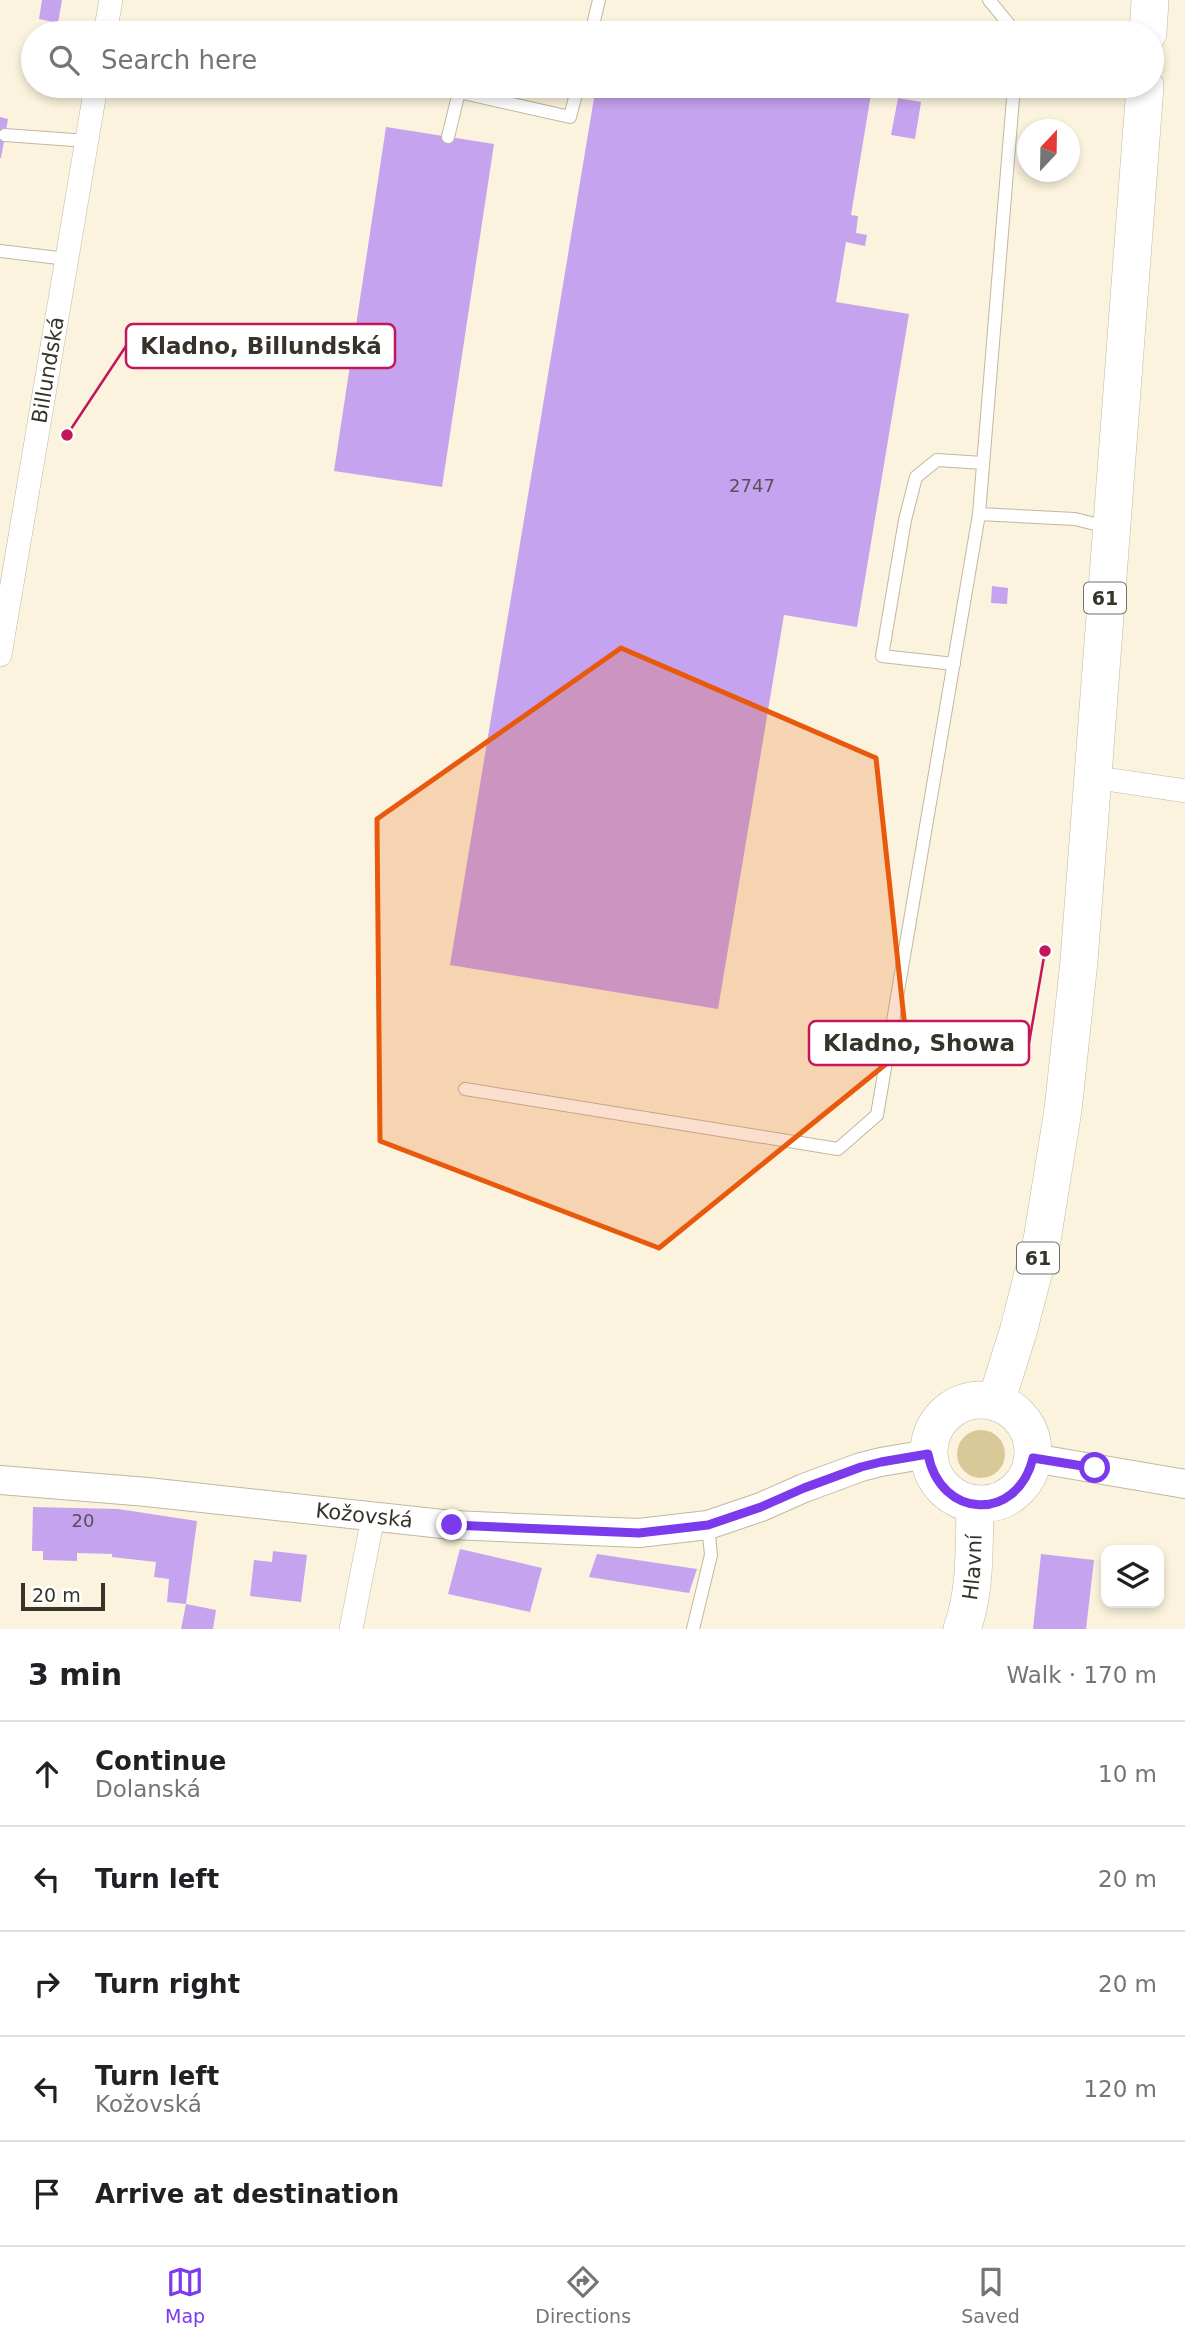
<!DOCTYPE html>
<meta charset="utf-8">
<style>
body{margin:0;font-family:"DejaVu Sans",sans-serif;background:#f2f2f2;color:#202124}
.controls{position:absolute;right:21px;bottom:21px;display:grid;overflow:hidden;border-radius:14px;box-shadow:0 4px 10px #0003}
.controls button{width:63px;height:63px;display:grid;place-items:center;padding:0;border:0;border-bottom:2px solid #e0e0e0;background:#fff;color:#202124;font:35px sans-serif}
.compass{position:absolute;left:1017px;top:119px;width:63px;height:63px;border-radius:50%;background:#fff;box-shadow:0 4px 10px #0003;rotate:22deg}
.scale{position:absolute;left:21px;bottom:18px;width:84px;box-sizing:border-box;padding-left:7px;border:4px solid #36332a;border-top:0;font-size:19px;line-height:24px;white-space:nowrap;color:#36332a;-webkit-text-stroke:5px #fff;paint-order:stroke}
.stop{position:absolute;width:21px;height:21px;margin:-16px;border:5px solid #7c3aed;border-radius:50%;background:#fff}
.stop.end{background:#7c3aed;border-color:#fff;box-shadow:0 2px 7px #0008}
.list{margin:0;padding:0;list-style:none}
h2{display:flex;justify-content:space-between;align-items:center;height:91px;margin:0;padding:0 28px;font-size:30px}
h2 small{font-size:23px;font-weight:400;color:#757577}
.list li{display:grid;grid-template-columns:46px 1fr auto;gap:21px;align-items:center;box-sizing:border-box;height:105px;padding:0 28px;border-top:2px solid #e0e0e0}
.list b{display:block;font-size:26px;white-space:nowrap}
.list p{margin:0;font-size:23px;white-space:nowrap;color:#757577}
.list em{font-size:23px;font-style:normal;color:#757577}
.icon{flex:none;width:38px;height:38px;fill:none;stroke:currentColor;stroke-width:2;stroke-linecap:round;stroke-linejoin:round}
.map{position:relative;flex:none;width:1185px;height:1629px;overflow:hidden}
.search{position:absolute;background:#fff;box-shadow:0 4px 10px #0003;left:21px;right:21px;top:21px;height:77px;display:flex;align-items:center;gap:18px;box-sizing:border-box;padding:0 24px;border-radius:38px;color:#757577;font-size:26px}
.sheet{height:616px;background:#fff}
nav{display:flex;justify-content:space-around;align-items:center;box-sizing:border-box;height:98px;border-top:2px solid #e0e0e0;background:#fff;font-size:19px;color:#757577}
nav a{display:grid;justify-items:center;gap:4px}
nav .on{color:#7c3aed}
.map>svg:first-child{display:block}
.green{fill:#dac998}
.building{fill:#c5a3ef}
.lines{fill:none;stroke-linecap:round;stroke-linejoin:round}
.service-casing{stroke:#bfb8a2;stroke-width:14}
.minor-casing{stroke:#bfb8a2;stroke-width:24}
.tertiary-casing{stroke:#bfb8a2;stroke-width:30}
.primary-casing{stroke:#bfb8a2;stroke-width:38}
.service{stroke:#fff;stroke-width:12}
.minor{stroke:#fff;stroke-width:23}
.tertiary{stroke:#fff;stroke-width:28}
.primary{stroke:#fff;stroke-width:37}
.route{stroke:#7c3aed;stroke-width:9}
.marked{fill:#e8590c;fill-opacity:0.2;stroke:#e8590c;stroke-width:5;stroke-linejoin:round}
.labels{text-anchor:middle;stroke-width:7;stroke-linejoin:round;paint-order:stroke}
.number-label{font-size:18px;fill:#5a4f5b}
.shield{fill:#fff;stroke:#72706a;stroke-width:2}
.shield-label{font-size:19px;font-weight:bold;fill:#36332a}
.street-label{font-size:21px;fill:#36332a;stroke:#fff}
.leader{fill:none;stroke:#c2185b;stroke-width:2.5}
.callout-dot{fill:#c2185b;stroke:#fff;stroke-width:2.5}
.callout{fill:#fff;stroke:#c2185b;stroke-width:2.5}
.callout-label{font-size:23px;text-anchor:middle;font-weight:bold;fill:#36332a}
</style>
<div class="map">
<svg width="1185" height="1629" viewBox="0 0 1185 1629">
<rect width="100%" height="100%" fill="#fbf3dd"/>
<path class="green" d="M957 1454a24 24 0 1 1 48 0a24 24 0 1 1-48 0Z"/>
<path class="building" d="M42,0h20l-4,23 -19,-4z
M596,86h227l48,8 -20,121 7,1 -2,17 11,2 -2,11 -19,-4 -10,60 73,12 -52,313 -73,-12 -66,394 -268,-44z
M898,98l23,4 -6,37 -24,-4z
M0,117l8,2 -7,39h-1z
M386,127l108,17 -52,343 -108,-16z
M992,586l16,2 -1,16 -16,-1z
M33,1507l85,2 79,12 -11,83 -19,-2 2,-23 -15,-2 2,-15 -44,-5v-3l-35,-1v8l-34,-1v-9h-11z
M460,1549l82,19 -12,44 -82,-18z
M273,1551l34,4 -6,47 -51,-6 4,-36 18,2z
M597,1554l100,15 -8,24 -100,-16z
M1041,1554l53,6 -8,69h-53z
M186,1604l30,6 -3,19h-32z"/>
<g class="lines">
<defs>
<path id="service" d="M989,0l27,33
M591,33l8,-33
M5,135l82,6
M448,137l11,-45 111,25 8,-31
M0,251l67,8
M979,514l96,5 32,8
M954,664l-72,-8 23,-136 11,-43 21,-17 46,3
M465,1089l373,60 39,-34 102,-601 35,-428
M693,1629l18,-74 -3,-30"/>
<g id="minor">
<path d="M105,33l6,-33"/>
<path id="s1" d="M0,655l96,-569"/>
<path d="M1092,777l93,14"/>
<path d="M351,1629l22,-112"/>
</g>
<g id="tertiary">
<path d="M1033,1458l152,26"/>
<path id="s2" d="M0,1480l147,12 305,33 187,8 69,-8 53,-18 43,-19 57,-21 20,-5 47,-8"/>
</g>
<g id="primary">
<path d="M1148,33l2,-33"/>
<circle cx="981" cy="1452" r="52"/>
<path d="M996,1402l22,-70 24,-92 21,-130 16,-149 66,-875"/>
<path id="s3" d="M962,1629c14,-38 12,-84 13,-124"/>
</g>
</defs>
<use href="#service" class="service-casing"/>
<use href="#minor" class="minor-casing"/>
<use href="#tertiary" class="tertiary-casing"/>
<use href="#primary" class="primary-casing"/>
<use href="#service" class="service"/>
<use href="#minor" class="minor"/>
<use href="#tertiary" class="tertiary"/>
<use href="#primary" class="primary"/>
</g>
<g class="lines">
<path class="route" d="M452,1525l187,8 69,-8 53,-18 43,-19 57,-21 20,-5 47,-8c12,65 89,69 105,4l62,10"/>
</g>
<path class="marked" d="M621,648l255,110 31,289 -248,201 -279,-107 -3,-322z"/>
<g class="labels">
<g class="number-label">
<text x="752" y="492">2747</text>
<text x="83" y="1527">20</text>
</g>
<g class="shield">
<rect x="1084" y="582.5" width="42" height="31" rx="5"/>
<rect x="1017" y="1242.5" width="42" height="31" rx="5"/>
</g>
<g class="shield-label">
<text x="1105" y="605">61</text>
<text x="1038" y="1265">61</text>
</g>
<g class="street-label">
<text dy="7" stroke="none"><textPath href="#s1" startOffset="289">Billundská</textPath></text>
<text dy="7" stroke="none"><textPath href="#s2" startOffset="366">Kožovská</textPath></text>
<text dy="7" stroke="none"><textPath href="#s3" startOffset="63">Hlavní</textPath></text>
</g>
</g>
<path class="leader" d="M67 435L126 346M1045 951L1029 1043"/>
<g class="callout-dot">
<circle cx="67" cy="435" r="7"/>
<circle cx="1045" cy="951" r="7"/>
</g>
<g class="callout">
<rect x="126" y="324" width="269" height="44" rx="7"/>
<rect x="809" y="1021" width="220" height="44" rx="7"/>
</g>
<g class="callout-label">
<text x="261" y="354">Kladno, Billundská</text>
<text x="919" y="1051">Kladno, Showa</text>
</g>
</svg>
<div class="controls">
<button><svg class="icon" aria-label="layers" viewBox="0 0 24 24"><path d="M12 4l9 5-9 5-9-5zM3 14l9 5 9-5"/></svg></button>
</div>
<svg class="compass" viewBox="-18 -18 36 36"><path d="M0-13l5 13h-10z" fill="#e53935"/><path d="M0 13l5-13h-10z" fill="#757577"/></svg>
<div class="scale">20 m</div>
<div class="stop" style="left:1095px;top:1468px"></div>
<div class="stop end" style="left:452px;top:1525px"></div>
<div class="search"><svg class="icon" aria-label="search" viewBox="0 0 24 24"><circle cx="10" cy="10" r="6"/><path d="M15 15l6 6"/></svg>Search here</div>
</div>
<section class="sheet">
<h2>3 min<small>Walk · 170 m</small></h2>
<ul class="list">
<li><svg class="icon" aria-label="ahead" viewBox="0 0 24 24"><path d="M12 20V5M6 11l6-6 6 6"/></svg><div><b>Continue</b><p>Dolanská</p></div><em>10 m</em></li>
<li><svg class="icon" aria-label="left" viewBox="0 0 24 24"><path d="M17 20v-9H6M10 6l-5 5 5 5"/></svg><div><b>Turn left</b></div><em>20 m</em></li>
<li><svg class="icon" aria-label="right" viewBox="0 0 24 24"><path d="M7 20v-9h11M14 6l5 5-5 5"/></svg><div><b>Turn right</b></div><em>20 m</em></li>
<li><svg class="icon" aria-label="left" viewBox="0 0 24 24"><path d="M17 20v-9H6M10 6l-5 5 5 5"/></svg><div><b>Turn left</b><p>Kožovská</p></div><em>120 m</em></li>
<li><svg class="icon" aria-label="arrive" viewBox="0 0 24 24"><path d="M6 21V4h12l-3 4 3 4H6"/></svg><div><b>Arrive at destination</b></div></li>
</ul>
</section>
<nav>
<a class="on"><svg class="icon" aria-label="map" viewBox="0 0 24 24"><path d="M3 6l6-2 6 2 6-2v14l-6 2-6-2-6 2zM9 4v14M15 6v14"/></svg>Map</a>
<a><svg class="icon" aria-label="directions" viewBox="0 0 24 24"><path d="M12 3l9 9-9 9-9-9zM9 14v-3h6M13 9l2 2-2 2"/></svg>Directions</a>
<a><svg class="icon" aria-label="saved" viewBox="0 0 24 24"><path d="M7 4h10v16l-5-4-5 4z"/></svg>Saved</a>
</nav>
